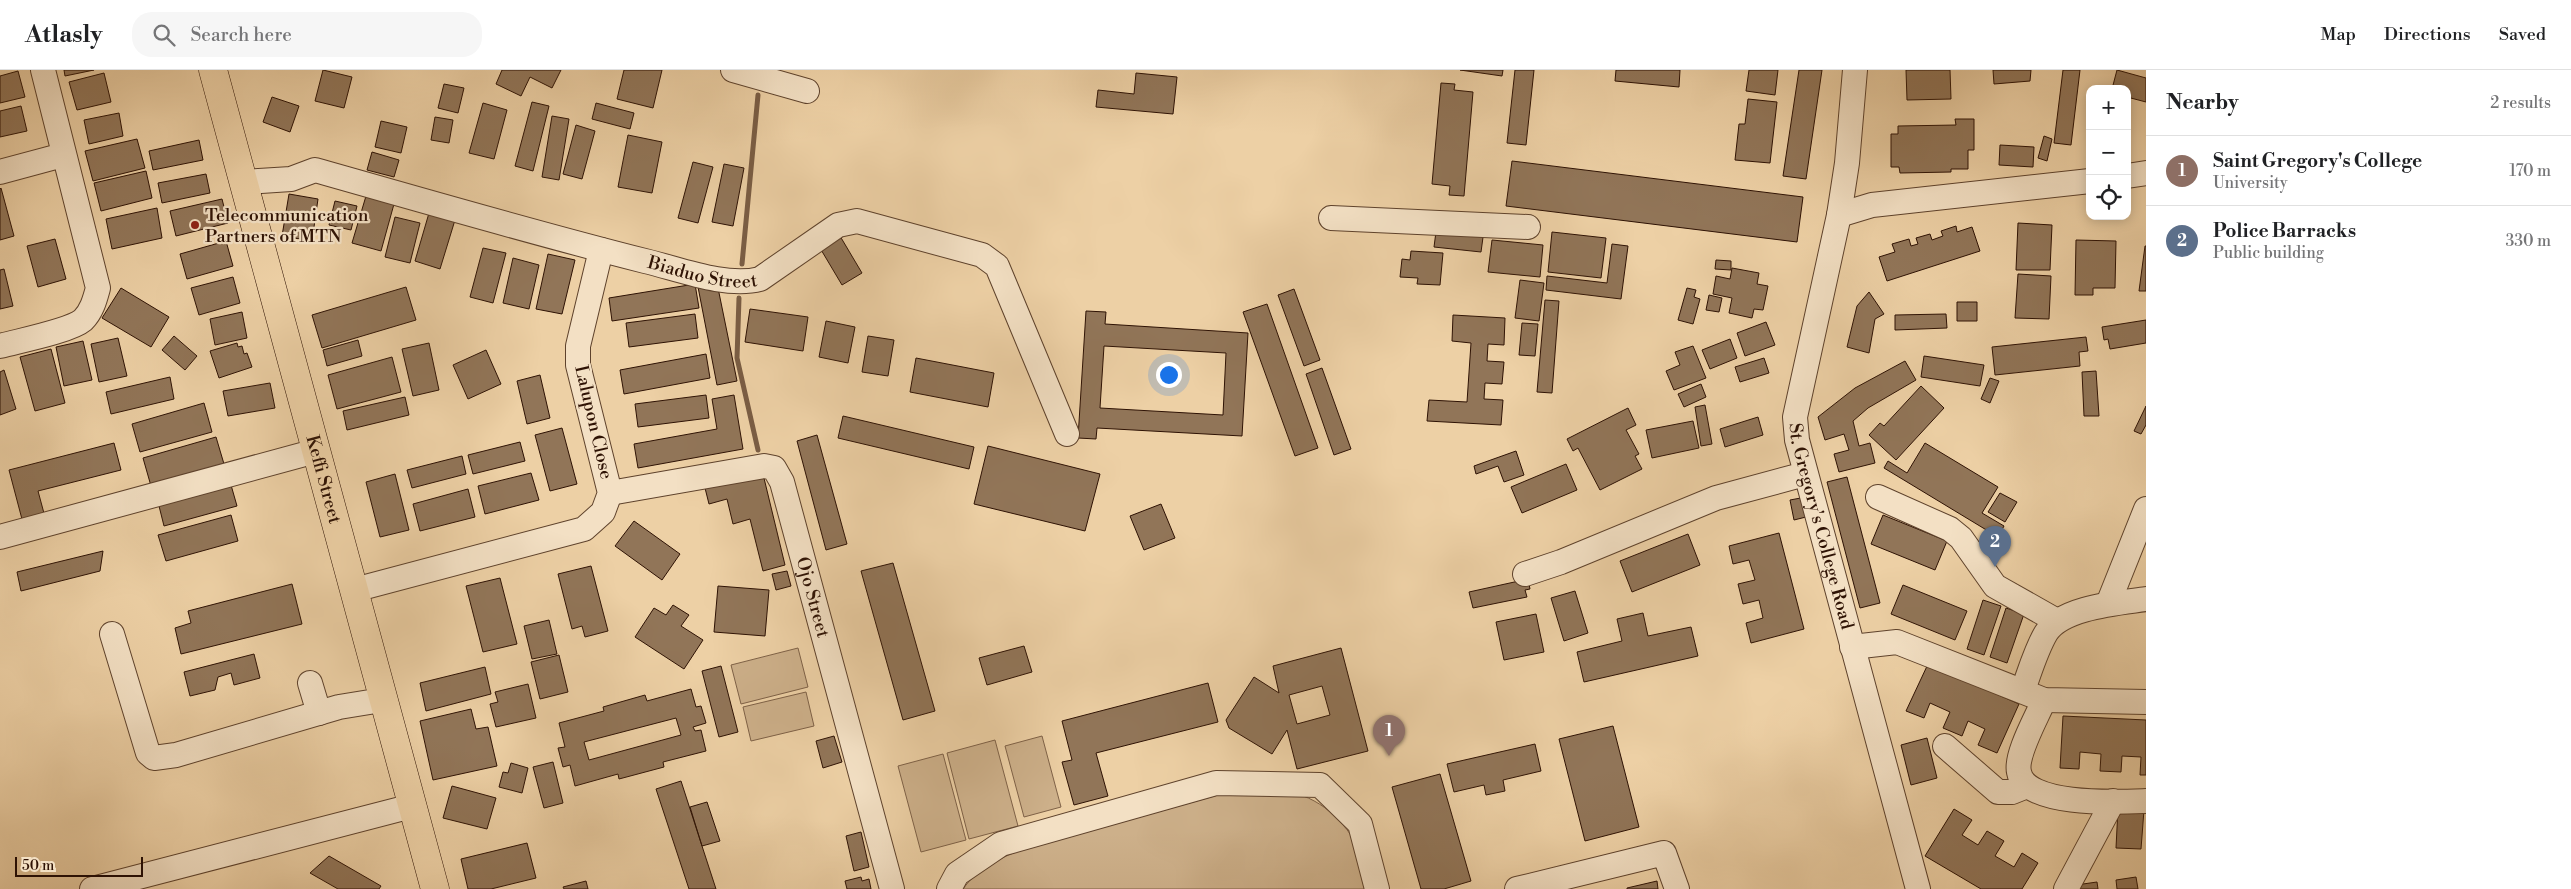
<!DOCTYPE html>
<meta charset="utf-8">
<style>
body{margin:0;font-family:"Libre Bodoni",serif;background:#f6f6f6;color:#202124}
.controls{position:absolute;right:15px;top:15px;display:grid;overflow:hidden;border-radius:10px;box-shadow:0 2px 12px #0003}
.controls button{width:45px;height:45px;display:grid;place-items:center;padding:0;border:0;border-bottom:1px solid #e0e0e0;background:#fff;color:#202124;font:25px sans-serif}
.scale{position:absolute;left:15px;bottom:12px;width:128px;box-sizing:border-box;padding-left:5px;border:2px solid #2e1204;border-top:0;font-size:14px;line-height:18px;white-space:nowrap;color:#2e1204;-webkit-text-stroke:4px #f3e0c4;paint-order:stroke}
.you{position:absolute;left:1168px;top:304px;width:18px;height:18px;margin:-12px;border:4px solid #fff;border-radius:50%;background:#1a73e8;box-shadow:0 0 0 8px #1a73e833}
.badge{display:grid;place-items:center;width:32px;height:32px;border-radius:50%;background:#8f2418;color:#fff;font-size:16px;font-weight:700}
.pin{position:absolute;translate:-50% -41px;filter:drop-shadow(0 1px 2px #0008)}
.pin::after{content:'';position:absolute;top:26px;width:18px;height:15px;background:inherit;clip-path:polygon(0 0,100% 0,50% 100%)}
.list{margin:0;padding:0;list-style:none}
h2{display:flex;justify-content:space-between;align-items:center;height:65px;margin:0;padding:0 20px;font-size:21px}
h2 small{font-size:16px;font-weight:400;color:#757577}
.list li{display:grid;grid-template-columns:32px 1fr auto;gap:15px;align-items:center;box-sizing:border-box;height:70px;padding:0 20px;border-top:1px solid #e0e0e0}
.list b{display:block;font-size:19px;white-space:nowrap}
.list p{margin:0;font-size:16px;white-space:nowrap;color:#757577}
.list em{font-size:16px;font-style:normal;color:#757577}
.icon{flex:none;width:28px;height:28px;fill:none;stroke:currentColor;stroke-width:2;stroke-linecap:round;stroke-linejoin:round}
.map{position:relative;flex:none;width:2146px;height:819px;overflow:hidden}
header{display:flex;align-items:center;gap:30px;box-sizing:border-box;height:70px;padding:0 25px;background:#fff;border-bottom:1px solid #e0e0e0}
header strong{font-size:24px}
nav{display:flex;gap:28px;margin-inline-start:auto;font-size:18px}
.search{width:350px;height:45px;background:#f6f6f6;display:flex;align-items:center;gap:12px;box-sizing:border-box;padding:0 18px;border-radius:20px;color:#757577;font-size:19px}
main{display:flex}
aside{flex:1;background:#fff}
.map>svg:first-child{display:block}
.green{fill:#cdb08a;stroke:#7e6147}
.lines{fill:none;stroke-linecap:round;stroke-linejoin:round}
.stream{stroke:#7a5d44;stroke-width:5}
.building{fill:#917558;stroke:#2e1204;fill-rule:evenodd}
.minor-casing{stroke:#5e422c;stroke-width:26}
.major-casing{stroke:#2e1204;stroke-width:29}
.minor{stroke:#f3e0c4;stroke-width:24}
.major{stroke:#edd0a5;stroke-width:28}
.poi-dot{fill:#8f2418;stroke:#f3e0c4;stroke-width:2}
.labels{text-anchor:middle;stroke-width:4.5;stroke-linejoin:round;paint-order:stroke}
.poi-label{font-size:18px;fill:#2e1204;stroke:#f3e0c4;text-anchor:start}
.street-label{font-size:18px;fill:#2e1204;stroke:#f3e0c4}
</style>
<header>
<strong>Atlasly</strong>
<div class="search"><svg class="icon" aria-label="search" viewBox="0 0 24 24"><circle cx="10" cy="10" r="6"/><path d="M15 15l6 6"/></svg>Search here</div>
<nav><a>Map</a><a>Directions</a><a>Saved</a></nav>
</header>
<main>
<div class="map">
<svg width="2146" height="819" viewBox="0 0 2146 819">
<rect width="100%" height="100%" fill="#edd0a5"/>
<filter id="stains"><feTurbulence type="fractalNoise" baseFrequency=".004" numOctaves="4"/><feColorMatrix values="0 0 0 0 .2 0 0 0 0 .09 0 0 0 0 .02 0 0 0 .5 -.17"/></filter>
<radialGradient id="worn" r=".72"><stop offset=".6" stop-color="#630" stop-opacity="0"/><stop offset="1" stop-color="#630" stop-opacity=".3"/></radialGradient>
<path class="green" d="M798,578l10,39 -67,17 -10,-39z
M806,622l8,34 -63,15 -8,-34z
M1042,666l19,71 -37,10 -19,-71z
M995,670l23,86 -49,13 -22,-86z
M943,684l23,86 -45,12 -23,-86z
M1229,722c20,0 43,-3 63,1 30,5 59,34 69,62 4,11 6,23 10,34h-408c15,-21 35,-30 58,-39z"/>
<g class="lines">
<path class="stream" d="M742,194l16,-169
M739,228l-2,60 21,92"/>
</g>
<path class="building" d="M64,0h30l-29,6z
M323,0l29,7 -8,31 -29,-7z
M502,0h59l-9,18 -22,-11 -9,19 -25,-12z
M624,0h38l-9,38 -36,-9z
M1460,0h43l-1,6z
M1515,0h19l-8,75 -19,-2z
M1616,0h64l-1,17 -64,-6z
M1749,0h29l-3,25 -29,-4z
M1799,0h23l-16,109 -23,-3z
M1906,0h44l1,29 -44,1z
M1993,0h38l-1,11 -36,3z
M2063,0h17l-9,75 -17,-2z
M2117,0l29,8v24l-19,-5v-8h-15z
M18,1l7,26 -25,6v-27z
M104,3l7,29 -34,8 -8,-28z
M1136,3l41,4 -4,37 -77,-7 2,-17 36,4z
M1441,13l14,1 -1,6 19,2 -9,104 -15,-1 1,-9 -18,-2z
M444,14l20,4 -6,25 -20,-5z
M272,27l27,9 -9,26 -27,-10z
M1748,29l29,3 -7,61 -35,-3 4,-36h6z
M532,32l17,4 -16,65 -18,-5z
M483,33l24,7 -13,49 -25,-6z
M596,33l38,10 -4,16 -38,-10z
M21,36l6,25 -27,6v-26z
M119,43l4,23 -34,8 -5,-24z
M552,46l17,3 -10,61 -17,-3z
M435,47l18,3 -4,23 -18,-3z
M1955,49h19v31h-6v19h-17v3l-51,1 -1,-6h-8v-33h7v-8l58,-1z
M381,51l26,6 -6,26 -26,-6z
M576,55l19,6 -13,48 -19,-5z
M628,65l34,7 -10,51 -34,-6z
M2044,66l8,3 -5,22 -9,-3z
M137,69l8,29 -52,13 -8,-30z
M199,70l4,20 -50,10 -4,-19z
M2000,75l34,2 -1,20 -34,-2z
M372,82l27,8 -5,17 -27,-7z
M1512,91l291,36 -6,45 -291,-36z
M693,92l20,5 -15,56 -20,-5z
M724,94l20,4 -11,58 -21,-4z
M146,101l6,27 -51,13 -7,-28z
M206,104l4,19 -48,10 -4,-20z
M1,118l13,48 -14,4v-51z
M289,124l29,5 -6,42 -30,-5z
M366,126l28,8 -13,47 -29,-8z
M222,129l6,24 -52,13 -6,-25z
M335,131l22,5 -6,24 -22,-5z
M157,138l5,30 -50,11 -6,-30z
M429,143l26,7 -15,49 -25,-8z
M395,147l25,6 -10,40 -25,-6z
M2018,153l34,2 -2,45h-34z
M1437,154l47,6 -3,22 -47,-5z
M1956,156l1,6 15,-5 8,24 -93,30 -8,-24 16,-5 -3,-8 17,-5 2,7 7,-2 -2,-6 14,-4 2,6 11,-4 -2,-5z
M1552,162l54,6 -5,40 -53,-6z
M840,166l22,37 -20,12 -22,-37z
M55,169l11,40 -28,8 -11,-41z
M1492,170l51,5 -3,32 -52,-5z
M2076,170l40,1 -1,47h-22v7h-18z
M226,171l7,25 -46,13 -7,-25z
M1612,174l16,2 -7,53 -75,-9 1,-14 60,7z
M2145,176h1v45h-7z
M483,178l23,5 -13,50 -23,-6z
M1411,181l32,2 -3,32 -23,-1 1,-6 -18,-1 2,-18 8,1z
M548,184l27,6 -13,54 -26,-5z
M513,188l26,7 -10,44 -26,-6z
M1716,190l15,1v9l-16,-1z
M1732,198l27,5 -2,11 11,2 -5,24 -9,-1 -2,9 -23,-5 3,-15 -19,-4 3,-18 14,3z
M4,199l9,37 -13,3v-39z
M2018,204l33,2 -2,43 -34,-1z
M233,207l7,26 -41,12 -8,-27z
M1520,210l24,3 -5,38 -24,-3z
M717,213l20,98 -20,4 -19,-98z
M695,214l4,24 -87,13 -3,-23z
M406,217l10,33 -94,28 -10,-33z
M121,218l48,29 -18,30 -49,-29z
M1687,218l9,2 -2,7 6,2 -7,25 -15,-4z
M1294,219l26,71 -16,6 -26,-71z
M1869,222l15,22 -9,5 -6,34 -22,-6 10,-41z
M1709,225l13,3 -3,14 -13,-2z
M1545,230l14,1 -7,92 -15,-1z
M1957,232h20v19h-20z
M1267,234l51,144 -23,8 -52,-144z
M750,239l58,8 -5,34 -58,-9z
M1086,241l20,1 -1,12 143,9 -6,103 -145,-8 -1,11 -18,-1zM1104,276l122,7 -3,62 -123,-7z
M242,242l5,26 -32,7 -5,-26z
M695,244l3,24 -69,9 -3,-24z
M1946,244l1,14 -52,2v-15z
M1453,245l52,3 -1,27 -16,-1 -1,17 17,1 -2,22 -17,-1 -1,16 19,1 -2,25 -74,-4 2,-21 38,2 4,-59 -19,-2z
M2146,250v23l-36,6 -2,-10 -4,1 -2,-13z
M826,251l29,6 -7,36 -29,-6z
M1766,252l9,23 -30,11 -8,-23z
M1522,253l16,1 -3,32 -16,-1z
M174,266l23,20 -12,14 -23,-20z
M868,266l26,4 -6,36 -26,-4z
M2086,267l2,14 -9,1 1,14 -85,9 -3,-28z
M118,268l9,38 -28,6 -8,-38z
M1730,269l7,19 -27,11 -8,-19z
M358,270l4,16 -35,10 -4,-16z
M83,271l9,39 -28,6 -8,-39z
M237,273l1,4 4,-1 2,8 3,-1 5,14 -33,11 -9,-27z
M429,273l10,47 -26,6 -11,-47z
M1693,276l13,32 -32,12 -8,-19 14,-6 -5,-13z
M51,279l14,54 -30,8 -15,-54z
M486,280l15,34 -33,15 -15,-34z
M706,284l4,24 -86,16 -4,-24z
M1924,286l60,9 -4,21 -59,-9z
M392,287l9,35 -64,17 -9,-34z
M916,288l78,15 -6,34 -78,-15z
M1764,288l5,15 -29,9 -5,-15z
M1905,291l11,19 -48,28 -15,13 6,25 11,-3 5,20 -36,9 -5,-18 15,-4 -5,-16 -19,6 -7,-23 37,-29z
M1322,298l29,81 -17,6 -28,-81z
M4,300l12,39 -16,6v-43z
M2096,301l3,45h-15l-2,-44z
M540,305l10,43 -23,6 -10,-43z
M170,307l4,22 -63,15 -5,-22z
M1990,308l9,3 -9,22 -9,-4z
M270,313l5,25 -47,8 -5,-25z
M1701,314l5,13 -22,10 -6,-13z
M1921,316l23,22 -48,52 -27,-25 11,-12 4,3z
M706,325l3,23 -71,9 -3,-23z
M734,325l9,54 -105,19 -4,-24 83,-15 -5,-30z
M405,327l4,18 -62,15 -4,-19z
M204,333l8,29 -72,20 -8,-28z
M1705,335l7,39 -11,2 -6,-39z
M2146,336v19l-5,9 -7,-3z
M1628,338l8,17 -10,5 13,24 -4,2 7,13 -42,21 -22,-42 -5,3 -6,-12z
M843,346l131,31 -5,22 -131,-31z
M1758,347l5,18 -38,12 -5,-18z
M1693,351l6,27 -47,10 -6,-28z
M562,358l15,56 -27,7 -15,-56z
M817,365l30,109 -21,6 -29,-109z
M216,367l8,27 -73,22 -8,-28z
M520,372l5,19 -52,13 -5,-19z
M114,373l7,27 -83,21 7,26 -22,6 -14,-53z
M1925,373l73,44 -16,26 22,13 -6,11 -114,-69 4,-7 19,12z
M988,376l112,28 -15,57 -111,-27z
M1516,381l8,24 -20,7 -6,-16 -22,8 -2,-8z
M462,386l4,18 -54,14 -5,-18z
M1566,394l11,26 -55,23 -11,-26z
M531,403l8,27 -54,14 -7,-28z
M395,404l14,56 -29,7 -14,-55z
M763,404l22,91 -22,6 -13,-52 -17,5 -6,-25 -18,5 -4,-16z
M1847,407l33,126 -20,5 -33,-126z
M229,408l8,28 -73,20 -7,-28z
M468,419l7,28 -55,14 -7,-27z
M2000,423l17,9 -12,20 -17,-10z
M1806,427l4,19 -16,4 -4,-20z
M1161,434l14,34 -31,12 -14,-34z
M231,445l7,26 -72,20 -8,-26z
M1883,445l64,26 -12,29 -64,-26z
M634,451l46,33 -18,26 -47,-34z
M1779,463l25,96 -53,14 -5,-20 17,-5 -4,-18 -16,4 -5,-20 17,-4 -6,-20 -16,4 -4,-18z
M1688,464l12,31 -68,27 -12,-31z
M103,481l-3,20 -79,20 -4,-19z
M893,493l42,148 -32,9 -42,-149z
M591,496l17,65 -23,6 -3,-11 -10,3 -14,-55z
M787,501l4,15 -15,4 -4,-16z
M500,508l17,66 -34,8 -17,-66z
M1528,509l2,10 -5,1 2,7 -54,11 -4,-16z
M292,514l10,40 -121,30 -6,-26 16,-5 -3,-12z
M1903,515l64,26 -12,29 -64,-26z
M718,516l51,4 -4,46 -51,-4z
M1575,521l13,42 -24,8 -13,-43z
M1983,530l18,6 -17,49 -17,-6z
M673,535l16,10 -8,11 22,14 -19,29 -49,-32 19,-29 12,7z
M2006,538l18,6 -17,49 -17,-6z
M1643,543l5,23 43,-9 7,29 -114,26 -7,-30 45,-11 -5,-22z
M1536,544l8,38 -40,8 -8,-38z
M549,550l8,34 -25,5 -8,-33z
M1024,576l8,26 -45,13 -8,-27z
M1341,578l27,103 -71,18 -10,-39 -15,24 -43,-26 -3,-8 28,-43 25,16 -6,-27zM1322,616l8,29 -33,9 -8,-29z
M254,584l6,24 -26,7 -3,-12 -13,4 -3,13 -25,6 -6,-24z
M559,585l9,37 -28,7 -9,-37z
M1928,594l91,40 -22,49 -19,-8 7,-16 -17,-8 -6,15 -19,-8 7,-16 -20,-9 -6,15 -18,-7z
M721,596l17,66 -19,5 -17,-66z
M485,597l6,27 -65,17 -6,-28z
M1208,613l10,39 -122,31 12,43 -34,9 -12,-43 10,-2 -10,-39z
M528,614l8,34 -40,9 -6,-23 8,-2 -3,-10z
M691,619l5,18 5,-1 5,17 -13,4 2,4 6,-1 5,21 -43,11 1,5 -45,12 -1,-5 -43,12 -5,-21 -7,2 -5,-19 7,-1 -6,-24 45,-12 -1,-4 42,-12 2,6zM676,648l5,17 -92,25 -5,-18z
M471,639l5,20 12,-2 9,39 -64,14 -13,-59z
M2063,646l83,4v55h-6l1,-18 -19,-1 -1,16 -21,-1 1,-17 -21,-2 -1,17 -19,-1z
M1613,656l26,101 -54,14 -26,-102z
M834,666l8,26 -19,6 -7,-27z
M1927,668l10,40 -26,7 -10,-40z
M1535,674l6,27 -38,9 2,11 -19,4 -2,-10 -30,7 -7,-28z
M553,692l10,41 -19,5 -11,-41z
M511,693l17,5 -6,25 -23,-6 4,-15 5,1z
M1440,704l31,107 -27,8h-23l-29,-102z
M681,711l21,65 14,43h-27l-33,-100z
M452,716l44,12 -9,31 -44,-11z
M707,732l13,39 -18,5 -12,-39z
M2118,738l26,2 -3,39 -25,-1z
M1954,739l18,11 -10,15 16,10 9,-14 17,10 -9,15 19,11 8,-14 16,10 -16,26h-41l-56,-33z
M861,762l8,35 -15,4 -8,-35z
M527,773l9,35 -45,11h-23l-7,-30z
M329,786l52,30 -2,3h-41l-28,-16z
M861,807l1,4 7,-2 2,10h-24l-2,-8z
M2136,807l2,12h-21l-1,-9z
M586,811l2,8h-24l-1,-2z
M1657,811l1,8h-31v-1z
M2097,812l1,7h-21l-1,-4z"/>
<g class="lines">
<defs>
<g id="minor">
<path d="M733,0l74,21"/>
<path id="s1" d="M1855,0l-8,93 -8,52 -44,202 2,23 121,449"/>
<path d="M0,102l63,-17"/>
<path d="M2127,106l19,-3"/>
<path id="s2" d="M244,112l47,-3 24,-9c110,31 219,63 330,91 34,8 81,27 115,18l78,-54 19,-4 125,34 15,11 70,168"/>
<path d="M1839,145l33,-10 218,-24"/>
<path d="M1331,148l197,9"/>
<path d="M0,276c18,-5 70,-15 83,-26 9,-9 12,-21 15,-32l-55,-218"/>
<path id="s3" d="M610,423l154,-27 10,2 8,14 110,407"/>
<path d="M1878,427l72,32 11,9 34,48 62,35"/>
<path d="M0,467l316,-86"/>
<path d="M1525,504l36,-12 155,-64 89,-24"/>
<path d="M354,520l230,-61 19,-17 7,-19 -32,-128v-19l23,-96"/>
<path d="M2108,534l38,-95"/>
<path d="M112,564l36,119 6,5 22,-3 163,-48 43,-7"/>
<path d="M1852,577l45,-5 147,58 102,2"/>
<path d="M310,613l9,30"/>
<path d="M2023,620c7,-19 13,-40 23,-57 16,-26 73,-30 100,-34"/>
<path d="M2044,630c-7,17 -29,55 -25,72 6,35 100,30 127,29"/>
<path d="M1945,676l53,46h14l15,-6"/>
<path d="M92,819l320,-83"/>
<path d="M949,819l8,-15 44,-30 215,-61 104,2 40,39 17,65"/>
<path d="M1517,819l147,-36 13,36"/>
<path d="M2066,819l47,-88"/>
</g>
<g id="major">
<path id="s4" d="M213,0l222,819"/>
</g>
</defs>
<use href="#minor" class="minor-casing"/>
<use href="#major" class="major-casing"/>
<use href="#minor" class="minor"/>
<use href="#major" class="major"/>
</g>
<circle class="poi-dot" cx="195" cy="155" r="5"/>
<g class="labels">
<g class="poi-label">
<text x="205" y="151">Telecommunication<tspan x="205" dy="21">Partners of MTN</tspan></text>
</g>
<g class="street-label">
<text dy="6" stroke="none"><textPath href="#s2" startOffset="474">Biaduo Street</textPath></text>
<text transform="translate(594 352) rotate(77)" y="6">Lalupon Close</text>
<text dy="6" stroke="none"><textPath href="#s4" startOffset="424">Keffi Street</textPath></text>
<text dy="6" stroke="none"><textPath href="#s1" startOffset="465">St. Gregory's College Road</textPath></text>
<text dy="6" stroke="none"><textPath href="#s3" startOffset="302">Ojo Street</textPath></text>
</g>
</g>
<rect width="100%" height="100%" filter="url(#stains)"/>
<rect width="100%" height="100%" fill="url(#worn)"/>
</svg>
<div class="controls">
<button>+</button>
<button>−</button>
<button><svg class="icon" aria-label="locate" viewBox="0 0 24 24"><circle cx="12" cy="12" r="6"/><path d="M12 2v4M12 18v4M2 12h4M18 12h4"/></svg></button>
</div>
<div class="scale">50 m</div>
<div class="you"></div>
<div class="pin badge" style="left:1389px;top:686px;background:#8d6e63">1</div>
<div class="pin badge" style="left:1995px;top:497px;background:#5c6f8a">2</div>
</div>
<aside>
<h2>Nearby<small>2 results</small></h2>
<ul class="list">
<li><span class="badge" style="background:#8d6e63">1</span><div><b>Saint Gregory's College</b><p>University</p></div><em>170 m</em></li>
<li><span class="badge" style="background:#5c6f8a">2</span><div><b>Police Barracks</b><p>Public building</p></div><em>330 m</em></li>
</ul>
</aside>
</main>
